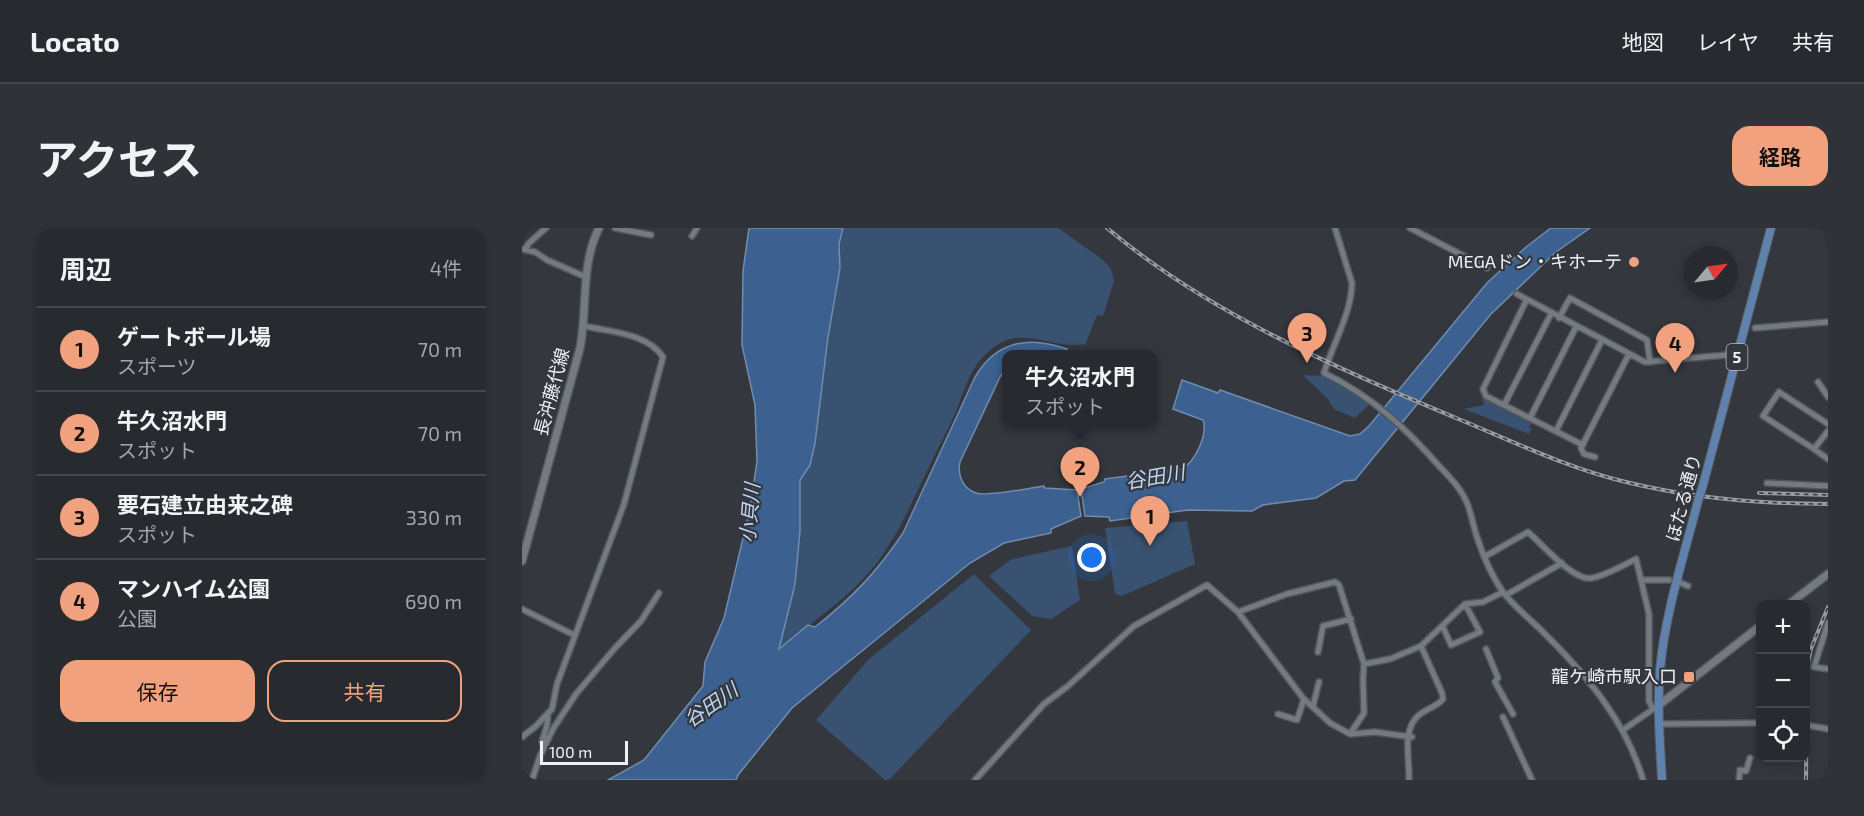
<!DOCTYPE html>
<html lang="ja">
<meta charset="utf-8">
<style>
body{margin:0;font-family:"Exo 2","Noto Sans JP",sans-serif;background:#2f3236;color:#f1f3f6}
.controls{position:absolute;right:18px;bottom:18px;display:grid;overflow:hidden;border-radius:12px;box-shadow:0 3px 9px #0003}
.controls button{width:54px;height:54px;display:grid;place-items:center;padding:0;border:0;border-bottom:2px solid #43464a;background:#272a2e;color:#f1f3f6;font:30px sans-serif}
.compass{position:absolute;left:1162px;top:18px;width:54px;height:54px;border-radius:50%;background:#272a2e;box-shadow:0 3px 9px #0003;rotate:61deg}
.scale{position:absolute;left:18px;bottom:15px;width:88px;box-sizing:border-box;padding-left:6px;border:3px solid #eef1f5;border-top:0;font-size:16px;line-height:21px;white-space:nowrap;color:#eef1f5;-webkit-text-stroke:4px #34383e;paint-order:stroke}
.you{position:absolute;left:570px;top:330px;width:21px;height:21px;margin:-15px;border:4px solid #fff;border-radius:50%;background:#1a73e8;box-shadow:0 0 0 9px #1a73e833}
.badge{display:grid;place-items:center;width:39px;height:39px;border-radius:50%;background:#f1a17d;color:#111;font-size:20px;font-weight:700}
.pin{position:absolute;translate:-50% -50px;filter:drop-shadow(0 2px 3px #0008)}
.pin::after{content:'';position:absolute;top:32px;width:21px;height:18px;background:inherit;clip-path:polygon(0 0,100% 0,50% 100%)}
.popup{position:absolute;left:480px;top:122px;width:156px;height:78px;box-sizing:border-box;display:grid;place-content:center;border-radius:12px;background:#272a2e;filter:drop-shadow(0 2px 4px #0005);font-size:20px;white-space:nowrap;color:#a4a7aa}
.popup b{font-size:22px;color:#f1f3f6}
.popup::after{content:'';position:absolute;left:50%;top:100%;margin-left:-12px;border:12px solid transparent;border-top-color:#272a2e}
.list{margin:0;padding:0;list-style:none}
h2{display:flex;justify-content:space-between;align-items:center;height:78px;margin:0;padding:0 24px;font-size:26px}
h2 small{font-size:20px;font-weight:400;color:#a4a7aa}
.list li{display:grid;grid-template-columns:39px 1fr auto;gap:18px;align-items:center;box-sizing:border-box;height:84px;padding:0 24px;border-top:2px solid #43464a}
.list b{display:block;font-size:22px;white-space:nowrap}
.list p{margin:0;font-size:20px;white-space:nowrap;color:#a4a7aa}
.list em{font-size:20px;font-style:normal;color:#a4a7aa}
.actions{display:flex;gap:12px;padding:18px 24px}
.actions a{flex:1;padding:14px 0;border:2px solid #f1a17d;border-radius:18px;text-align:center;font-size:21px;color:#f1a17d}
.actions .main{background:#f1a17d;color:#111}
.icon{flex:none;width:33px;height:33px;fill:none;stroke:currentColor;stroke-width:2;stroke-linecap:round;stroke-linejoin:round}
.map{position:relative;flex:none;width:1306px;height:552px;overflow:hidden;border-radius:18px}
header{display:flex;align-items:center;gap:36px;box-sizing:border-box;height:84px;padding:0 30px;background:#272a2e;border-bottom:2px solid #43464a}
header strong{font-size:28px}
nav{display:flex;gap:33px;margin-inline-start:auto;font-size:21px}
.intro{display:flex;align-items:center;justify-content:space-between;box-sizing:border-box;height:144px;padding:0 36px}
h1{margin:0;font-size:42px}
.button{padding:15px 27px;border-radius:18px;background:#f1a17d;color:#111;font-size:21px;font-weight:700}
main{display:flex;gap:36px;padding:0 36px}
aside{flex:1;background:#272a2e;border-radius:18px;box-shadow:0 3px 9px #0003}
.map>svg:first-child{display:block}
.green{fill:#395271}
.water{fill:#3c6190;stroke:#718cae;stroke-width:1.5}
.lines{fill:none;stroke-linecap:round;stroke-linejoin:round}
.street-casing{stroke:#52565b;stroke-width:8}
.secondary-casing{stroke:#52565b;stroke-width:10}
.primary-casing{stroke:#52565b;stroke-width:10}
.street{stroke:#757a81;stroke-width:5}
.secondary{stroke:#757a81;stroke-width:7}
.primary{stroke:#5f81ab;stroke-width:8}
.rail-casing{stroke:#989ca1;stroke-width:4}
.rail{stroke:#34383e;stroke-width:1.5;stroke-dasharray:4.5;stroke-linecap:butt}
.primary-bridge-casing{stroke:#52565b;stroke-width:10;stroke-linecap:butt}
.primary-bridge{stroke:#5f81ab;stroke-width:8}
.poi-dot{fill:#f1a17d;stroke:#34383e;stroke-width:2}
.labels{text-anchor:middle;stroke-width:4.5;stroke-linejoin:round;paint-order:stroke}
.shield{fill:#34383e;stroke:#b6babe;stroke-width:1.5}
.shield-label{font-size:16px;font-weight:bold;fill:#eef1f5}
.poi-label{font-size:18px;fill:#eef1f5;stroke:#34383e;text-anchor:end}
.street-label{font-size:18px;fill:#eef1f5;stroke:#34383e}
.water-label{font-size:20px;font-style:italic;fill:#bfd6f3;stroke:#34383e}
</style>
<header>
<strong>Locato</strong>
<nav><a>地図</a><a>レイヤ</a><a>共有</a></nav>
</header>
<div class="intro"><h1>アクセス</h1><a class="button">経路</a></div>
<main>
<aside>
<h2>周辺<small>4件</small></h2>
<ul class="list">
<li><span class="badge">1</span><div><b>ゲートボール場</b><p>スポーツ</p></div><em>70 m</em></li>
<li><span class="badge">2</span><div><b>牛久沼水門</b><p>スポット</p></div><em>70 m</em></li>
<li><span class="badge">3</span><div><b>要石建立由来之碑</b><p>スポット</p></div><em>330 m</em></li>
<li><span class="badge">4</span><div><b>マンハイム公園</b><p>公園</p></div><em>690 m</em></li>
</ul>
<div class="actions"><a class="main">保存</a><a>共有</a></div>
</aside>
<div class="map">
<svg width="1306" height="552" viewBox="0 0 1306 552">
<rect width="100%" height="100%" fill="#34383e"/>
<path class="green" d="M321,0h215l45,32 8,9 3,12 -11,35 -6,-1 -12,30c-5,-1 -8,0 -13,0 -33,-2 -56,-20 -86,9 -18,16 -23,43 -33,64 -8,18 -18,35 -26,53 -13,26 -24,53 -40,77 -26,43 -71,70 -109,102l17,-66 5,-53v-51l10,-15 5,-22 13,-106 12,-68 -1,-25z
M781,147l20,1 48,27 -16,15 -21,-9 -6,-10z
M960,169l50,25 -3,5 3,2 -3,5 -65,-25 20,-4z
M665,293l8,43 -73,32 -7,-2 -10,-66z
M550,318l8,54 -29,19 -19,-3 -43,-40 23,-17z
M452,346l57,56 -142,150h-4l-69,-60 53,-61z"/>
<path class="water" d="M227,0h94l-4,16 1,24 -12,69 -13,106 -5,22 -10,15v51l-5,53 -16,65 29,-24 7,2c36,-28 62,-55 88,-94l72,-156c22,-37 54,-41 92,-28l1,3 5,2 -67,1v14l-6,8 -40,85c-3,13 3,27 16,31 12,4 54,-5 68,-7l1,2 32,2 4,26 -30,13v4l-47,10 -34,20 -178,145 -54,67 -2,5h-128l36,-20 59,-74 2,-24 19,-44 25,-105 8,-51 -2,-57 -13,-60 1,-74z
M1029,0h39l-34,24 -65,62 -136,166 -11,1 -28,17 -53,7 -11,6 -64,-1 -78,11 -1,-4 -24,-1 -4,-27 23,-7 1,-3 76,-10c14,-6 27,-35 22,-49l-30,-11 9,-29 36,13 2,-3 130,46 10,-2 9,-8 118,-143 39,-36z"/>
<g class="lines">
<defs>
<path id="street" d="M93,0l36,7
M813,0l17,55c-1,32 -19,60 -28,90 46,22 82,55 116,94 10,10 22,23 27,36 4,10 6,21 9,31 6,19 15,41 27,58 12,16 31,30 45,45 41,41 79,87 95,143
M888,0l77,40
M170,8l5,-8
M0,21l13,3 12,8 39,17
M4,22l2,-6 18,-16
M995,66l128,68 93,-8
M1004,73l-43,88 3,7 97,49
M1037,90l11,-20 77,42 3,22
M1233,100l73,-6
M1296,154l10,15
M982,177l47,-91
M1008,190l46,-91
M1034,203l46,-91
M1306,203l-14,18 14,10
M1292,221l-51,-33 16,-24 49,32
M1073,229l-11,-3 -3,-6 48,-94
M1245,255l61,3
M962,329l44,-25c14,12 46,50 64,46 13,-2 32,-13 44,-19l13,55v87l4,8
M1119,352h28
M1159,355l7,3
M984,367l56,-32
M0,381l52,26
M716,384l49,-18 48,-12 4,3 25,79 -1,15 1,34 -14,21
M1306,395l-14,44 14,2
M921,399l8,18 29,-13 -15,-28
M964,421l12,29 -3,4 18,32
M796,424l5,-26 28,-7
M842,436l26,-5 31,-13 44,-42 18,-2 20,-10
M791,478l6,-24
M756,486l19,6 7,-21
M981,489l29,63
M1137,496l101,-1
M1284,497l22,4
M1101,502l33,-23
M0,509l14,-11 16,-17 5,-25 67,-180 39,-147c-16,-24 -53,-25 -78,-31
M22,520l-2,-6 5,-17 1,-12
M10,552l8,-24 13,-27 23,-35 39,-46 26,-27 18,-28
M453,552l69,-76 24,-18 66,-60 73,-41 31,27 65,86 27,25 20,11 25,-2 37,5
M887,552c1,-21 -8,-50 10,-65 7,-6 19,-9 24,-16l-1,-6 -21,-47
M1217,552l1,-10 6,1 4,-13"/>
<path id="secondary" d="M0,333l58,-213c8,-40 0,-82 19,-120
M1267,376l39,-30
M1137,477l101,-79"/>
<path id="primary" d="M1181,257l68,-257
M1140,552c-2,-36 -5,-73 -2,-110 5,-57 24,-114 38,-169"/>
</defs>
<use href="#street" class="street-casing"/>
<use href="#secondary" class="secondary-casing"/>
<use href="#primary" class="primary-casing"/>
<use href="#street" class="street"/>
<use href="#secondary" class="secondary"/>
<use href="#primary" class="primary"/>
<defs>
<path id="rail" d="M585,0c102,86 228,139 349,190 56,23 111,50 170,64 65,16 135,22 202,22
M1237,265l69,2
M1284,552l1,-112 4,-19 17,-42"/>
</defs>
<use href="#rail" class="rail-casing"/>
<use href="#rail" class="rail"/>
<defs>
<path id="primary-bridge" d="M1176,273l5,-16"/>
</defs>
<use href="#primary-bridge" class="primary-bridge-casing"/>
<use href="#primary-bridge" class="primary-bridge"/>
</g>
<g class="poi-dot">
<circle cx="1112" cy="34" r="6"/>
<rect x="1161" y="443" width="12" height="12" rx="3"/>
</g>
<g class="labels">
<rect class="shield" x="1204.5" y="116" width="21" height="26" rx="4.5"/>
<g class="shield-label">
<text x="1215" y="135">5</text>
</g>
<g class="poi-label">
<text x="1100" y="40">MEGAドン・キホーテ</text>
<text x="1155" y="455">龍ケ崎市駅入口</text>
</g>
<g class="street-label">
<text transform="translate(30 164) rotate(-75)" y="6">長沖藤代線</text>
<text transform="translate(1162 270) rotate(-75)" y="6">ほたる通り</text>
</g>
<g class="water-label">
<text transform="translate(633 249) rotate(-10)" y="7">谷田川</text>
<text transform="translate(228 285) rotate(-85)" y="7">小貝川</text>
<text transform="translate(189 477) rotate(-35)" y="7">谷田川</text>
</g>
</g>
</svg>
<div class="controls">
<button>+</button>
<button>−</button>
<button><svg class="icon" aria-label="locate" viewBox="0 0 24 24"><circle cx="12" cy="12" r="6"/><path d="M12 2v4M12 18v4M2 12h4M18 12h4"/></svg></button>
</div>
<svg class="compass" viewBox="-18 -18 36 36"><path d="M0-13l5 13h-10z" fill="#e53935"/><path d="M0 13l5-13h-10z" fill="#a4a7aa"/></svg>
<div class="scale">100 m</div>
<div class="you"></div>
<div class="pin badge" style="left:628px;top:318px">1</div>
<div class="pin badge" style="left:558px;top:269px">2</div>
<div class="popup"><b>牛久沼水門</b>スポット</div>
<div class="pin badge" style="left:785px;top:135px">3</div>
<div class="pin badge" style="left:1153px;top:145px">4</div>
</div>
</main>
